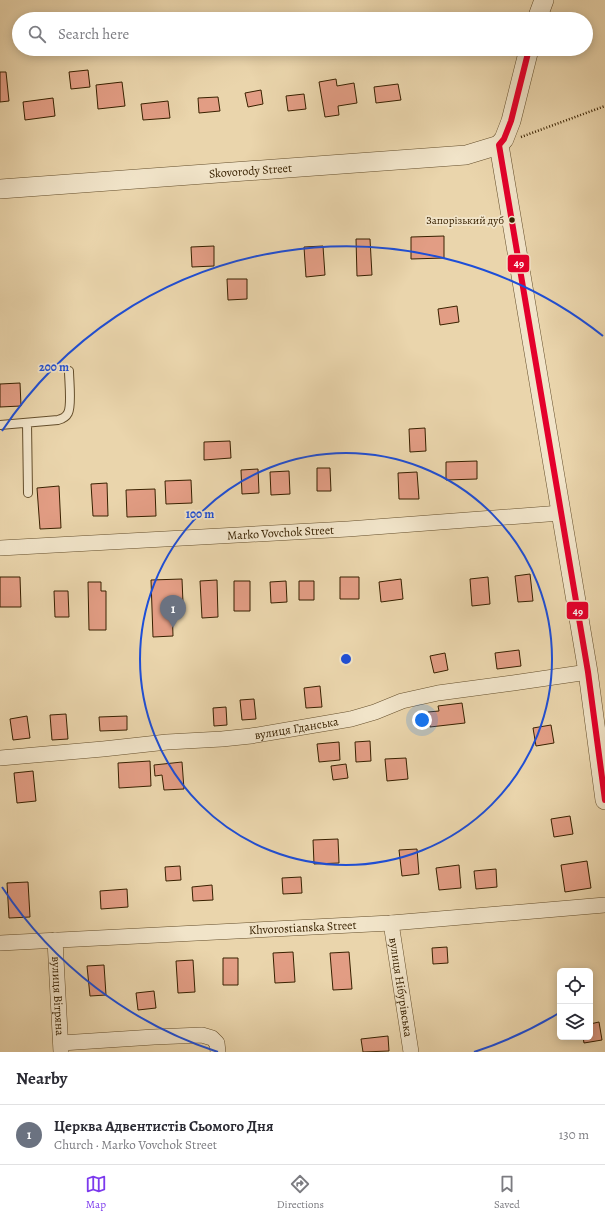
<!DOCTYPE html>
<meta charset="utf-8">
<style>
body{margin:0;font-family:Alegreya,serif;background:#f2f2f3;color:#2b2b33}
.controls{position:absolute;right:12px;bottom:12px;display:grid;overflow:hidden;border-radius:6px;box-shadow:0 2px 10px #0003}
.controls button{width:36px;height:36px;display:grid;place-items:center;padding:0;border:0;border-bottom:1px solid #e1e1e2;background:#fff;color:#2b2b33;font:20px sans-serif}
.you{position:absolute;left:422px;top:720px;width:14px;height:14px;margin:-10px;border:3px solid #fff;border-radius:50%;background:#1a73e8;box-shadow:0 0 0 6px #1a73e833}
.badge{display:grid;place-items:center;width:26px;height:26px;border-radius:50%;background:#7c3aed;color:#fff;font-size:13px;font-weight:700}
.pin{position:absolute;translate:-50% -33px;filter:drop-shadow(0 1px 2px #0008)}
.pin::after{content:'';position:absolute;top:21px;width:14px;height:12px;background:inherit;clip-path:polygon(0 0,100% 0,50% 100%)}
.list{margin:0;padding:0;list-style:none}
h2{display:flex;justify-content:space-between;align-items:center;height:52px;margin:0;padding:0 16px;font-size:17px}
h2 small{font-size:13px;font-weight:400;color:#7c7c81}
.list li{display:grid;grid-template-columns:26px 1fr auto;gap:12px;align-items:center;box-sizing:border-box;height:60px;padding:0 16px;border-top:1px solid #e1e1e2}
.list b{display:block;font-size:15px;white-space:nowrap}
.list p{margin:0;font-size:13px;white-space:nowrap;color:#7c7c81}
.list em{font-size:13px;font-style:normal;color:#7c7c81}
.icon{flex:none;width:22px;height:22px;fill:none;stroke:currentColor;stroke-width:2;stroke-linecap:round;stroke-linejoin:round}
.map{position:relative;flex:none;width:605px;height:1052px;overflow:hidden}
.search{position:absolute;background:#fff;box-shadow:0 2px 10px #0003;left:12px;right:12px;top:12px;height:44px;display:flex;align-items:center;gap:10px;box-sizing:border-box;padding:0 14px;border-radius:22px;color:#7c7c81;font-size:15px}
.sheet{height:112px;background:#fff}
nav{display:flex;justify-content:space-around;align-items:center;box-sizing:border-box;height:56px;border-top:1px solid #e1e1e2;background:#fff;font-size:11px;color:#7c7c81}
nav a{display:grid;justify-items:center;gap:2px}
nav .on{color:#7c3aed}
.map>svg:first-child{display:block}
.building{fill:#e29d84;stroke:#382100}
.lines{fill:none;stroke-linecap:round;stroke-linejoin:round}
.service-casing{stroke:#644e2b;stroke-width:10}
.minor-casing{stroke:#644e2b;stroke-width:16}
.tertiary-casing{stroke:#644e2b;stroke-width:20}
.path{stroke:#382100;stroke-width:2.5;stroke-dasharray:1 2;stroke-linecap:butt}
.service{stroke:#f1e4c9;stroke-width:8}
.minor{stroke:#f1e4c9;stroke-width:15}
.tertiary{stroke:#f1e4c9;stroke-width:19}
.bus-1-casing{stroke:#f1e4c9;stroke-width:9}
.bus-1{stroke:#e4002b;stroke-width:6}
.ring{fill:none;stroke:#1d4ed8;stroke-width:2}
.bus-dot{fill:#382100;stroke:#f1e4c9;stroke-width:1.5}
.labels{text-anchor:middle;stroke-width:3.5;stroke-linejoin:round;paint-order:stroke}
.bus-label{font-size:11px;fill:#382100;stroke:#f1e4c9;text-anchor:end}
.street-label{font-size:12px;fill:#382100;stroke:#f1e4c9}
.centre{fill:#1d4ed8;stroke:#f1e4c9;stroke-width:2}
.ring-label{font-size:12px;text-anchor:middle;font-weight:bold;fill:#1d4ed8;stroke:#f1e4c9;stroke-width:3.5;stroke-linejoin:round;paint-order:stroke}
.line-badge{stroke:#f1e4c9;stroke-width:1.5}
.badge-label{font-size:11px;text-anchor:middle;font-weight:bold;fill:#fff}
</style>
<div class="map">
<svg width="605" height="1052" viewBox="0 0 605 1052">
<rect width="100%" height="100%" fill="#ead5ac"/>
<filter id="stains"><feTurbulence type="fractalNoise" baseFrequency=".005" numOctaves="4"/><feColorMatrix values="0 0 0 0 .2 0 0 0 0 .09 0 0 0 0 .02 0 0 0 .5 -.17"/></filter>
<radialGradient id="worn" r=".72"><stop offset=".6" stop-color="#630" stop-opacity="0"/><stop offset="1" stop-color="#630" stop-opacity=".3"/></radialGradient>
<path class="building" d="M88,70l2,17 -19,2 -2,-17z
M0,72h6l3,29 -9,1z
M336,79l1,7 17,-3 3,20 -19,3 1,9 -14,2 -6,-35z
M122,82l3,24 -27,3 -2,-24z
M398,84l3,16 -25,3 -2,-16z
M261,90l2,14 -15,3 -3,-14z
M304,94l2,15 -18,2 -2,-15z
M218,97l2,14 -21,2 -1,-15z
M53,98l2,18 -30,4 -2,-18z
M168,101l2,17 -27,2 -2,-16z
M444,236v22l-33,1v-22z
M356,239h14l2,36 -15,1z
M214,246v20l-22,1 -1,-20z
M323,246l2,29 -19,2 -2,-30z
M227,279h20v20l-19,1z
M457,306l2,16 -19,3 -2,-16z
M20,383l1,23 -21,1v-23z
M425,428l1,23 -16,1 -1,-23z
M230,441l1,17 -27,2v-18z
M477,461v18l-31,1v-18z
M317,468h13l1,23h-14z
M258,469l1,24 -17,1 -1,-24z
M289,471l1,23 -19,1 -1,-23z
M417,472l2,27h-20l-1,-26z
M191,480l1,23 -26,1 -1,-23z
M107,483l1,33h-15l-2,-32z
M59,486l2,42 -21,1 -3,-41z
M155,489l1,27 -29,1 -1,-27z
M530,574l3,27 -15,1 -3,-26z
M0,577h20l1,30h-21z
M340,577h19v22h-19z
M488,577l2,27 -18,2 -2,-27z
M182,579l1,24 -11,1 1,32 -20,1 -2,-57z
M401,579l2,20 -22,3 -2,-20z
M217,580l1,37 -16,1 -2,-37z
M234,581h16v30h-16z
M286,581l1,21 -16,1 -1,-21z
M299,581h15v19h-15z
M88,582h13v9h5v39h-17z
M54,591h14l1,26h-14z
M519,650l2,16 -24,3 -2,-16z
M445,653l3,17 -14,3 -4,-17z
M320,686l2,21 -16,1 -2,-20z
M254,699l2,20 -14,1 -2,-20z
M462,703l3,20 -35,4 -2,-15 11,-1 -1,-5z
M226,707l1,18 -13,1 -1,-18z
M66,714l2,25 -16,1 -2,-25z
M27,716l3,22 -17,2 -3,-21z
M127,716v14l-27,1 -1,-14z
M551,725l3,18 -18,3 -3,-18z
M370,741l1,20 -15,1 -1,-20z
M339,742l1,18 -21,2 -2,-18z
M406,758l2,21 -21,2 -2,-22z
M150,761l1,25 -32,2 -1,-25z
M182,762l2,27 -20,1 -2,-15 -7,1 -1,-11z
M346,764l2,14 -15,2 -2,-14z
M33,771l3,30 -19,2 -3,-30z
M570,816l3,18 -19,3 -3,-18z
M338,839l1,24 -25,1 -1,-24z
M417,849l2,25 -17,2 -3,-26z
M587,861l4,27 -26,4 -4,-27z
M459,865l2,23 -22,2 -3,-22z
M180,866l1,14 -15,1 -1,-14z
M496,869l1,18 -21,2 -2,-18z
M301,877l1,16 -19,1 -1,-16z
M28,882l2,35 -21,1 -2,-35z
M212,885l1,15 -20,1 -1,-14z
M127,889l1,18 -27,2 -1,-18z
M447,947l1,16 -15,1 -1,-16z
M293,952l2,30 -20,1 -2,-30z
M349,952l3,37 -19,1 -3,-37z
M223,958h15v27h-15z
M193,960l2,32 -17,1 -2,-32z
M104,965l2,30 -16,1 -3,-30z
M154,991l2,17 -18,2 -2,-17z
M599,1022l3,18 -18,3 -1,-6h7v-13z
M388,1036l1,15 -26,1 -2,-13z"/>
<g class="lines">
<defs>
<path id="service" d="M27,423l1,70
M0,425l58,-5c4,-1 8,-3 10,-7 4,-7 1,-33 1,-42"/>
<g id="minor">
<path id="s1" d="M0,548l348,-19 213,-16"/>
<path id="s2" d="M0,758l103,-9 64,-7 55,-3 29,-3 100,-17 24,-7 27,-11 36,-8 75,-10 75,-11"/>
<path id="s3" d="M391,923l20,129"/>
<path id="s4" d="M55,940l6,112"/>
<path id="s5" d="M0,943l391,-20 214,-18"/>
<path d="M61,1043l93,-6 48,-2 10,3 5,5 1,9"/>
</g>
<g id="tertiary">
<path d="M537,19l7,-19"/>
<path d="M529,49l-18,72 -7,18 -5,6 89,527 17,128"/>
<path id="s6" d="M0,189l466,-34 33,-10"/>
</g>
</defs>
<use href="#service" class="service-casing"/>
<use href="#minor" class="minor-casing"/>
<use href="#tertiary" class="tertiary-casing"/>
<path class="path" d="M521,137l84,-31"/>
<use href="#service" class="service"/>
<use href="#minor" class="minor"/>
<use href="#tertiary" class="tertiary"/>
<defs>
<path id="bus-1" d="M529,49l-18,72 -7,18 -5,6 89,527 17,128"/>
</defs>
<use href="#bus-1" class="bus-1-casing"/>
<use href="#bus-1" class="bus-1"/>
</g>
<g class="ring">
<circle cx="346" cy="659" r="206"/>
<path d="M559 1013A413 413 0 0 1 474 1052M218 1052A413 413 0 0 1 2 887M2 431A413 413 0 0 1 603 336"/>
</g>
<circle class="bus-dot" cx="512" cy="220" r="3.5"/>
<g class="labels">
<g class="bus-label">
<text x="504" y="224">Запорізький дуб</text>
</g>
<g class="street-label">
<text dy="4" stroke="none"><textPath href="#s6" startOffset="251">Skovorody Street</textPath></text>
<text dy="4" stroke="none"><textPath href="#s1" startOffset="281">Marko Vovchok Street</textPath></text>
<text dy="4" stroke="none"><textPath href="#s2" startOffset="298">вулиця Гданська</textPath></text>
<text dy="4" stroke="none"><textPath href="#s5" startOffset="303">Khvorostianska Street</textPath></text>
<text dy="4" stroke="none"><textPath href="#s3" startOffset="65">вулиця Нібурівська</textPath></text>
<text dy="4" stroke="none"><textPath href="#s4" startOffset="56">вулиця Вітряна</textPath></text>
</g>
</g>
<circle cx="346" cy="659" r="6" class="centre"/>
<g class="ring-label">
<text x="54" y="371">200 m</text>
<text x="200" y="518">100 m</text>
</g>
<g class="line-badge">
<rect x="507" y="254" width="23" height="19" rx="4" fill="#e4002b"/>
<rect x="566" y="601" width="23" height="19" rx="4" fill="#e4002b"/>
</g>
<g class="badge-label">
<text x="519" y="267">49</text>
<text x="578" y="615">49</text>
</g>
<rect width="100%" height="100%" filter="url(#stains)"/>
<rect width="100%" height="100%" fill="url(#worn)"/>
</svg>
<div class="controls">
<button><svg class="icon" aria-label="locate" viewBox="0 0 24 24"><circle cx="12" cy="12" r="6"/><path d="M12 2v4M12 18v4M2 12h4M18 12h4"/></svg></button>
<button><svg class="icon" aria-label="layers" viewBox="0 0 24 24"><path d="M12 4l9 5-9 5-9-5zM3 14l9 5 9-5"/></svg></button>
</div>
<div class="you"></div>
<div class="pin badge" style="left:173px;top:628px;background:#6b7280">1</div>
<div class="search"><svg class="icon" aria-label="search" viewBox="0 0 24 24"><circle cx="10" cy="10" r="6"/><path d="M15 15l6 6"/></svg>Search here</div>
</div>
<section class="sheet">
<h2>Nearby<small></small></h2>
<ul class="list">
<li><span class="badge" style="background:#6b7280">1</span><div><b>Церква Адвентистів Сьомого Дня</b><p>Church · Marko Vovchok Street</p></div><em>130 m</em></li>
</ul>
</section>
<nav>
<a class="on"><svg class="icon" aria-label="map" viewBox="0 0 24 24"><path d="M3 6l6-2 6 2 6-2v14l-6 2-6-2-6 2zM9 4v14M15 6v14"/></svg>Map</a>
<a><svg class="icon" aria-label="directions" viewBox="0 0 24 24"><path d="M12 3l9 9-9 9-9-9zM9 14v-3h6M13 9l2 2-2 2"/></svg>Directions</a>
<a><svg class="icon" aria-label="saved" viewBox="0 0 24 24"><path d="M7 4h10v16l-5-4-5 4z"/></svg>Saved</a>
</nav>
